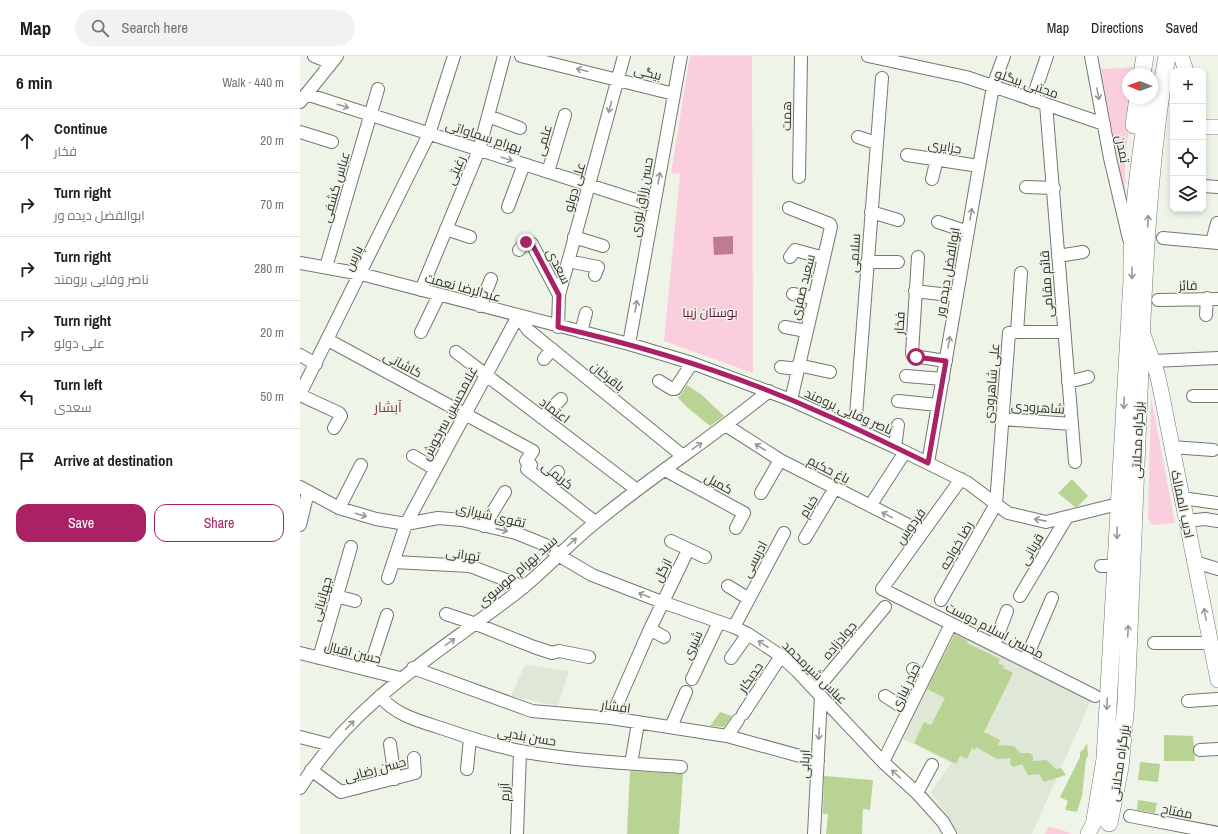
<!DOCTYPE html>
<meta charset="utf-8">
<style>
body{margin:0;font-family:"Archivo Narrow",Cairo,sans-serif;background:#f2f2f2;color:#202124}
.controls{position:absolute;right:12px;top:12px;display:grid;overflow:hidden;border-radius:8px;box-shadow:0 2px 6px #0003}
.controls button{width:36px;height:36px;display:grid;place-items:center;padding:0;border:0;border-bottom:1px solid #e0e0e0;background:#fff;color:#202124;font:20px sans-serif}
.compass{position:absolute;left:822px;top:12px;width:36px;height:36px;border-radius:50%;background:#fff;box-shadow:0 2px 6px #0003;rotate:271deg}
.stop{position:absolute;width:12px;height:12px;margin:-9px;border:3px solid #ab2165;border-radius:50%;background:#fff}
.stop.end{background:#ab2165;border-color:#fff;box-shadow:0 1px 4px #0008}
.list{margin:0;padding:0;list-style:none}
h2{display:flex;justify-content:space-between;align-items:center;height:52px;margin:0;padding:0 16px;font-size:17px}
h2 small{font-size:13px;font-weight:400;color:#757577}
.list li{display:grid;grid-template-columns:26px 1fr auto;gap:12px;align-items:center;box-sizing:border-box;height:64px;padding:0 16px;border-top:1px solid #e0e0e0}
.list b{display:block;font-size:15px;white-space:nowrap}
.list p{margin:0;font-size:13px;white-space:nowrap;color:#757577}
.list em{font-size:13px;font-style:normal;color:#757577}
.actions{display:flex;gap:8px;padding:12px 16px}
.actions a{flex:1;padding:9px 0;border:1px solid #ab2165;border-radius:12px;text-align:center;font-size:14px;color:#ab2165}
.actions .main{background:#ab2165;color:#fff}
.icon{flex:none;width:22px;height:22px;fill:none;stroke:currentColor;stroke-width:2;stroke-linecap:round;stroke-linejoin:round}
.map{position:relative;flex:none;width:918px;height:778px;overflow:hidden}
header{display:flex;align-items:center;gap:24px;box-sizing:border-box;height:56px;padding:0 20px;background:#fff;border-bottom:1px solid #e0e0e0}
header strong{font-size:19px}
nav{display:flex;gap:22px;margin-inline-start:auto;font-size:14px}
.search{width:280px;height:36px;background:#f2f2f2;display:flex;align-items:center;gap:10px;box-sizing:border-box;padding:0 14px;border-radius:22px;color:#757577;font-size:15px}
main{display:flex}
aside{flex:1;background:#fff}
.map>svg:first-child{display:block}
.built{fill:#dfe7d7}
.green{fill:#facedd}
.water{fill:#be7c94}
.building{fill:#b9d394}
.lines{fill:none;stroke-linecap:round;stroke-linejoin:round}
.minor-casing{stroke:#74786e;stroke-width:14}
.major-casing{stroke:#74786e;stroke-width:16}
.highway-casing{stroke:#74786e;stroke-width:18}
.minor{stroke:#fff;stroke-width:12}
.major{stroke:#fff;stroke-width:15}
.highway{stroke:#fff;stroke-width:17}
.oneway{stroke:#989997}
.route{stroke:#ab2165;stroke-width:5}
.labels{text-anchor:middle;stroke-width:3;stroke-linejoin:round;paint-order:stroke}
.street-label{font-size:13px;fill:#32332f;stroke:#eff4e9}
.park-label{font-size:13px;fill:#67163c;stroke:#eff4e9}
.neighbourhood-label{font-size:14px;fill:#823d59;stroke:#eff4e9}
</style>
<header>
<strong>Map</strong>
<div class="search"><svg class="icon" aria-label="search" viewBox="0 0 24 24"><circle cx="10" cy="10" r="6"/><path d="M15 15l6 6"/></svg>Search here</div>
<nav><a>Map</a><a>Directions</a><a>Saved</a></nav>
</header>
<main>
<aside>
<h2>6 min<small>Walk · 440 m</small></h2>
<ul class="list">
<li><svg class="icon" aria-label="ahead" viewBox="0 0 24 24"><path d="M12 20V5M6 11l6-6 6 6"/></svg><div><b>Continue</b><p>فخار</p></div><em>20 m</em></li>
<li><svg class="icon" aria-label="right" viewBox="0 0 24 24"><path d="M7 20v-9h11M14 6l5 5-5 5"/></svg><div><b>Turn right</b><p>ابوالفضل دیده ور</p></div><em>70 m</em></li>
<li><svg class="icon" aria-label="right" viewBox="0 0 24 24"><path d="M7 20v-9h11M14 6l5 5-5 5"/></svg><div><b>Turn right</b><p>ناصر وفایی برومند</p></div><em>280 m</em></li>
<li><svg class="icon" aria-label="right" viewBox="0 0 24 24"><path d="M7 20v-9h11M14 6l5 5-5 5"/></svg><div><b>Turn right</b><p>علی دولو</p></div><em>20 m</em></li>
<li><svg class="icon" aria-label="left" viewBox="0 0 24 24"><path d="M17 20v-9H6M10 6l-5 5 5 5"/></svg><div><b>Turn left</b><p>سعدی</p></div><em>50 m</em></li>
<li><svg class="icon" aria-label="arrive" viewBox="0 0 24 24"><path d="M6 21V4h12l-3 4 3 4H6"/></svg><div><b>Arrive at destination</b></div></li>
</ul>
<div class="actions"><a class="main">Save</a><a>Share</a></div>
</aside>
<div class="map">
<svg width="918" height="778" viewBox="0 0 918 778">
<rect width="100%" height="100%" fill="#eff4e9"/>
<path class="built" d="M651,572l142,68 -61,138h-74l-27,-42 20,-29 -52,-26z
M225,609l44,6 -11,35 -47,-10z"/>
<path class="green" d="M390,0h62l1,317 -89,-32 16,-167 -9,-1z
M837,11l-1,7h-8v24h5l-8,59v52l-1,-14 -23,-126z
M851,341l24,126 -23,2 -4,-6z
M749,770l24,8h-28z"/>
<path class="water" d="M433,180v18l-19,1 -1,-18z"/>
<path class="building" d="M387,329l15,10 22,21 -14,10 -21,-17 -11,-11z
M772,423l16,17 -10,10 -3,1 -17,-14z
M655,578l13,7 -1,2 33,16 -2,4 6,3 -1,2 10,5 -29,59 16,8 -2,5 16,1 6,7h10l3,3v5l13,-1 10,9 5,-1 5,7 -22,7 -5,-8 -11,1 -6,-11 -9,3 -3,-3 1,-6 -14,1 -21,-12 -1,3 -3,-2 -5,11 -7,-3 -4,8 -42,-21 10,-21 7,3 14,-27 -18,-9z
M420,656l12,4 -8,11 -14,-1z
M864,679l29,1 2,25h-31z
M787,687l1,13 -2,3 -4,37 -5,16 -12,-2 3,-9 -8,-4 20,-40v-5l3,-2z
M840,706l20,2 -2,18 -20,-2z
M330,715l53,3 -4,60h-52z
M524,720l49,4 -3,30 -7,-1 -1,25h-36l2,-20h-5z
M838,744l19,3 -2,10 -18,-3z"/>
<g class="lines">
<defs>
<path id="minor" d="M14,0l17,7
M221,0l153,38
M568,0l98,21 138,47
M791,0l19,102 19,81
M6,38l348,112
M732,44l15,-44
M0,46l37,-46
M746,48l29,358
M188,60l32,12
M0,76l32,10
M558,81l18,6
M607,99l72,11
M248,116l17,-57
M499,121l2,-121
M632,123l5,-20
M903,130l15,1
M726,131l28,1
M208,151l16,-43
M489,152l41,16 1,3 -40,173
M571,156l27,8
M638,166l30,10
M146,173l24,8
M274,181l29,9
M863,182l55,5
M912,186l5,-19
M219,194l7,-8 6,2 27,51
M758,200l25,-4
M490,201l5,-7 29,8
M618,201l-6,96 1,3 33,5
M268,205l30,6 -3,8
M567,206h31
M0,207l61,11 268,70 63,19 99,37 104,47 73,36 40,30 38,9 72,-18
M26,211l52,-178
M121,234l58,-140 25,-94
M615,235l42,5
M493,238l21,4
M858,244l60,-1
M180,250l11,-27
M906,259l1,-17
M258,271l1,-32 65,-239
M485,271l21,4
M121,276l18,-37
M281,276l5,-19
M717,276h47
M28,284l205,111 -7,10 5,4 -4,4 68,53
M329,288l52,-288
M156,296l181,138
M0,299l16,9
M244,303l8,-10
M853,305l65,-3
M498,309l32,7
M481,311l16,2
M606,320l37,3
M359,325l13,8h3l17,-26
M768,326l20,-5
M0,338l129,-260 25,-78
M0,339l39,18 2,3 -7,12
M893,340h25
M598,345l40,4
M242,362l19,-19
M702,363l70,5
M427,370l53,34 142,72
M555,373l27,-351
M595,391l3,-22
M871,391l42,3
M113,400l22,13
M628,407l65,-377 11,-30
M365,414l79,43 -8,15
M661,423l-79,110 213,107
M247,429l11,-13
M0,431l39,21 37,11 30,5 32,-6 24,2 54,13 32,13 10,9 34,20 70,27 72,25 14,7 33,22 16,15 86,91 34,31 26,29 7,12
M461,437l19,-33
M882,442l36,5
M570,450l35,-54
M39,452l22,-43
M887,465l18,-2 13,2
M0,469l8,-33
M184,470l21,-34
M505,482l30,-50
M371,485l34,16
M94,506l76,4 54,21
M895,506l23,7
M801,510h15
M88,522l18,-54 112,-208 10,14 155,126
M428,530l21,13
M36,540l19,5
M720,540l47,-79
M641,544l55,-96 13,-171 8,-1 4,-59
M146,558l30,10 58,23 18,6 7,-2 30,6
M434,571l50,-94
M350,573l14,8
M854,587h57
M694,589l13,-34
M0,597l100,25
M19,602l32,-111
M431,602l17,-24
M725,605l27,-63
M113,612l119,43 79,7 116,18 91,25
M613,613l12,8
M69,614l18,-55
M392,623l27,-57
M516,634l69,-83
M80,640c15,19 39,25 61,32 26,9 52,18 79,23 53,10 108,12 161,16
M585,640l23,15
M888,645l30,-2
M443,658l38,-58
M311,662l39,-89 38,-79
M371,671l15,-35
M427,680l11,-16
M0,681l31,8
M90,688l5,35
M900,694l18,-1
M583,706l68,-138
M331,708l7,-41
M167,713l3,-31
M11,714l30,22 74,-19 -1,-15
M0,732c52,-85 138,-135 215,-194 29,-22 53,-50 81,-72 56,-46 117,-85 173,-131
M617,737l15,-28
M830,760l88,17
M217,778l3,-83
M514,778l7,-138"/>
<path id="major" d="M881,0l5,15
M903,71h15
M842,276l15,41 5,23 56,284
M788,778l7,-14"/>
<path id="highway" d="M842,18l3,-18
M834,69l4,-27
M795,764l10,-61 27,-479c-1,-59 7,-116 16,-173
M809,767l11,-56 6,-64c5,-112 9,-224 14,-335 4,-104 9,-209 27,-312"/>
</defs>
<use href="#minor" class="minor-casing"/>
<use href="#major" class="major-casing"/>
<use href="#highway" class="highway-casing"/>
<use href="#minor" class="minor"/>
<use href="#major" class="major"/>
<use href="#highway" class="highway"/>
</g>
<defs><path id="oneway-shaft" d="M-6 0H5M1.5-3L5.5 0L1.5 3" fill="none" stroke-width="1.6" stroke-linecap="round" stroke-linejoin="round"/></defs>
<g class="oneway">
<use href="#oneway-shaft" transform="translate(282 14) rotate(-166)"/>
<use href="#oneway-shaft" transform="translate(798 38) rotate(79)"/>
<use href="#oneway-shaft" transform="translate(43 50) rotate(18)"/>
<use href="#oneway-shaft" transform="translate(310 51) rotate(105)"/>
<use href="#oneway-shaft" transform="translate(207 103) rotate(18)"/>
<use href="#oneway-shaft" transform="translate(359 122) rotate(-80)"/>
<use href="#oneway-shaft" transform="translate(671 158) rotate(-80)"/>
<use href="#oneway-shaft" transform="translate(848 165) rotate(-87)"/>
<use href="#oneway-shaft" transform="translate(832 217) rotate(90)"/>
<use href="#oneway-shaft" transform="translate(336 250) rotate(-80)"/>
<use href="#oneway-shaft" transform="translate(649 286) rotate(-80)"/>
<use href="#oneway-shaft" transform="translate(824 347) rotate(93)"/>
<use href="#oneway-shaft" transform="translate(397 390) rotate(-34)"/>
<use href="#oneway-shaft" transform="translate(460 391) rotate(-147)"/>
<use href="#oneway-shaft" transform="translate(61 459) rotate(16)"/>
<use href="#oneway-shaft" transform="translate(587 459) rotate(-154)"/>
<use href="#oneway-shaft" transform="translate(740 464) rotate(-169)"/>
<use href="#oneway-shaft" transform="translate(202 474) rotate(13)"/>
<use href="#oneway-shaft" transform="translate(817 477) rotate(92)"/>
<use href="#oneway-shaft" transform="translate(272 486) rotate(-41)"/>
<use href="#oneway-shaft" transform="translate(344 539) rotate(-158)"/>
<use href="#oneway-shaft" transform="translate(905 558) rotate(-101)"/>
<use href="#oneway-shaft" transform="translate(828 575) rotate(-87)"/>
<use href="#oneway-shaft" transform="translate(150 586) rotate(-35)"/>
<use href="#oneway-shaft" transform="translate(463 588) rotate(-147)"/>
<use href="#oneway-shaft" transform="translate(807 648) rotate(93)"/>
<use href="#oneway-shaft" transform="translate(50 669) rotate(-46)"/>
<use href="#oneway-shaft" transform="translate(519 678) rotate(93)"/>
<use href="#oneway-shaft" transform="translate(596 718) rotate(-138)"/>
</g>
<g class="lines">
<path class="route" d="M226,186l6,2 27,51 -1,32c92,21 183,49 268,88 35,15 68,32 102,48l18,-102 -30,-4"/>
</g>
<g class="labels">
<g class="street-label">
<text transform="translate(348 16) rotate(14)" y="5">بیگی</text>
<text transform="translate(727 27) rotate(19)" y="5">مجتبی بیگلو</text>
<text transform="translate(486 60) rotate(-89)" y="5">همت</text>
<text transform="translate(184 80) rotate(18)" y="5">بهرام سماواتی</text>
<text transform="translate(243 84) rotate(-74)" y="5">علمی</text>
<text transform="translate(645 90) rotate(9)" y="5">جزایری</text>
<text transform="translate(823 93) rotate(79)" y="5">تمدن</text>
<text transform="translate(155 114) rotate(-67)" y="5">رغبتی</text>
<text transform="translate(35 131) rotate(-74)" y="5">عباس کشفی</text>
<text transform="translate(274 131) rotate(-75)" y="5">علی دولو</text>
<text transform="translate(341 141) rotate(-80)" y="5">حسن رزاق نوری</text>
<text transform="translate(554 197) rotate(-86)" y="5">سلامی</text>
<text transform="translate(53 202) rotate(-64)" y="5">پارس</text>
<text transform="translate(259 210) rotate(63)" y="5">سعدی</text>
<text transform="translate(647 216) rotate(-80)" y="5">ابوالفضل دیده ور</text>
<text transform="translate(746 228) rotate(-94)" y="5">قائم مقامی</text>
<text transform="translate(888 229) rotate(-2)" y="5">فائز</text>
<text transform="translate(163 231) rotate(15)" y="5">عبدالرضا نعمت</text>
<text transform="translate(502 231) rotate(-76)" y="5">سعید صفری</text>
<text transform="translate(599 267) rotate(-87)" y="5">فخار</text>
<text transform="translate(103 308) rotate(28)" y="5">کاشانی</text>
<text transform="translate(308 320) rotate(39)" y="5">باقرخان</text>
<text transform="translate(691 327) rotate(-85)" y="5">علی شاهرودی</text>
<text transform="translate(738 351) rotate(4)" y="5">شاهرودی</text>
<text transform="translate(255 354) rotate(37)" y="5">اعتماد</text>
<text transform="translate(549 355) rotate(24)" y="5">ناصر وفایی برومند</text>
<text transform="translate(149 357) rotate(-62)" y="5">غلامحسین سرخوش</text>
<text transform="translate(837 384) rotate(-88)" y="5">بزرگراه محلاتی</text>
<text transform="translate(529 413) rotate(27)" y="5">باغ حکیم</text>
<text transform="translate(258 419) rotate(38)" y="5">کریمی</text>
<text transform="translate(419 427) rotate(29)" y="5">کمیل</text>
<text transform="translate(883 448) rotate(78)" y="5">ادیب الممالک</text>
<text transform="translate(508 450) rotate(-58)" y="5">خیام</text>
<text transform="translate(191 459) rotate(13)" y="5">تقوی شیرازی</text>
<text transform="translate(610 470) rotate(-54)" y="5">فردوس</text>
<text transform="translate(656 489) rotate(-60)" y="5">رضا خواجه</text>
<text transform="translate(731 493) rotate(-60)" y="5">قربانی</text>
<text transform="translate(163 498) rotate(8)" y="5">تهرانی</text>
<text transform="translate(454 503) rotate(-62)" y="5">ادریسی</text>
<text transform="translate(362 514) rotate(-64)" y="5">ازگل</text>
<text transform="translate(217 515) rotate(-41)" y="5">سید بهرام موسوی</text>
<text transform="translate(21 543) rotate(-74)" y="5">جهانبانی</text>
<text transform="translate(695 574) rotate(27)" y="5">محسن اسلام دوست</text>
<text transform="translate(539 584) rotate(-50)" y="5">جوادزاده</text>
<text transform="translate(392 589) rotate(-65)" y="5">شیری</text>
<text transform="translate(53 596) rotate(14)" y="5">حسن اقبال</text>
<text transform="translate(515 616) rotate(44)" y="5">عباس شیرمحمد</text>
<text transform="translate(450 621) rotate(-56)" y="5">جدیکار</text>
<text transform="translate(605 631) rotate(-64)" y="5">حیدر نیازی</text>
<text transform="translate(316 650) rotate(8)" y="5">افشار</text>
<text transform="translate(227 680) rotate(10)" y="5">حسن بندپی</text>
<text transform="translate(819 707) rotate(-82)" y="5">بزرگراه محلاتی</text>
<text transform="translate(504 708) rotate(-87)" y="5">اربابی</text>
<text transform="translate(75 713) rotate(-15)" y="5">حسن رضایی</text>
<text transform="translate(204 736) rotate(-88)" y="5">آزرم</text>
<text transform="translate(877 755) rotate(11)" y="5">مفتاح</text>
</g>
<g class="park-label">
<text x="410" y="261">بوستان زیبا</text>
</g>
<g class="neighbourhood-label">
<text x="88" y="356">آبشار</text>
</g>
</g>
</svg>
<div class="controls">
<button>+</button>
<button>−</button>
<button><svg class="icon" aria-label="locate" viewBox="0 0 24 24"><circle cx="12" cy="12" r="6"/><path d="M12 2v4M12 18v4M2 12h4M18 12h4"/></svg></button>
<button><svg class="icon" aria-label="layers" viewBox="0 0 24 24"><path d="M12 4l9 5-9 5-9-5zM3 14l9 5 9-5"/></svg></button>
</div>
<svg class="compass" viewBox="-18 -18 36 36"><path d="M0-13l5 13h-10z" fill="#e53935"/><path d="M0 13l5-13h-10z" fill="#757577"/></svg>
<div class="stop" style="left:616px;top:301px"></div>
<div class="stop end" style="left:226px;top:186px"></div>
</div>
</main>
